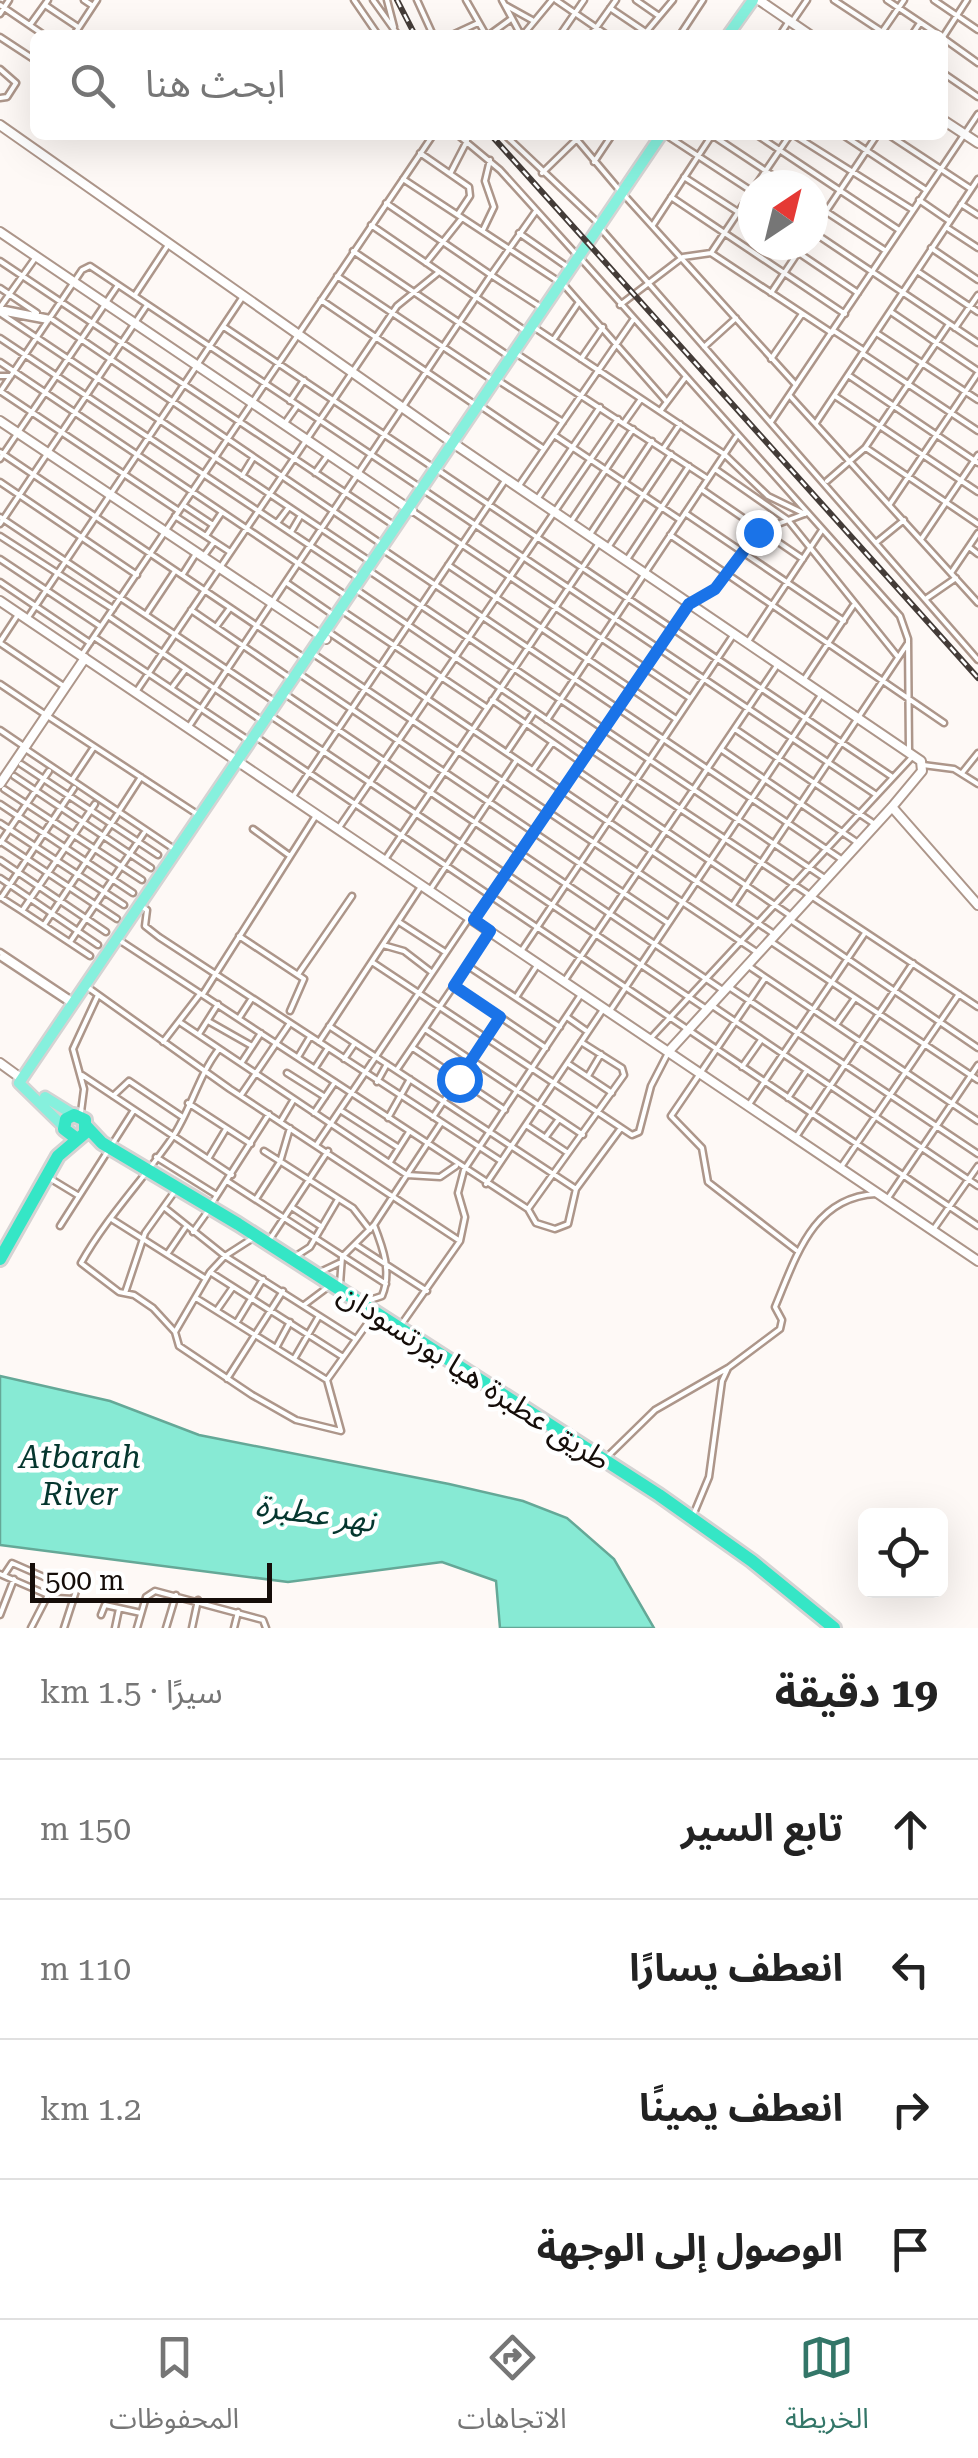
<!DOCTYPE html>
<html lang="ar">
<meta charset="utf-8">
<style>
body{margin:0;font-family:"Roboto Serif","Noto Sans Arabic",serif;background:#f2f2f2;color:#222;direction:rtl}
.controls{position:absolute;right:30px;bottom:30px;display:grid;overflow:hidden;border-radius:15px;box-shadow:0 10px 40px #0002}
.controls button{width:90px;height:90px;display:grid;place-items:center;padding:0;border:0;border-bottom:2px solid #e0e0e0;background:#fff;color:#222;font:50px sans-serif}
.compass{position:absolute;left:738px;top:170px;width:90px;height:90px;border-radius:50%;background:#fff;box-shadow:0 10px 40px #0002;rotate:35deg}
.scale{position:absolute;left:30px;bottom:25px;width:242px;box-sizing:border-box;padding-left:10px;border:5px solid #150d09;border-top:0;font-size:28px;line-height:35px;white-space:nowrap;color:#150d09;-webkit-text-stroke:8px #fff;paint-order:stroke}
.stop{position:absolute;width:30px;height:30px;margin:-22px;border:8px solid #1a73e8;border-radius:50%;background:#fff}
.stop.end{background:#1a73e8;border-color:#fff;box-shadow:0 2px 10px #0008}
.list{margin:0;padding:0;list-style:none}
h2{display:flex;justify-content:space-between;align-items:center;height:130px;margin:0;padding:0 40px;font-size:42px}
h2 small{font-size:32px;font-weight:400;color:#767676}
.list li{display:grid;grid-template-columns:65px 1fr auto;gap:30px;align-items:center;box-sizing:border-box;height:140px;padding:0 40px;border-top:2px solid #e0e0e0}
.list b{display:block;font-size:38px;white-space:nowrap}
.list em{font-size:32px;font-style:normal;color:#767676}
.icon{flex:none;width:55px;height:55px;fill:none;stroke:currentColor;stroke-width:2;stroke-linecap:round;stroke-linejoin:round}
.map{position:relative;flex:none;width:978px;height:1628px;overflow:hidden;direction:ltr}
.search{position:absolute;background:#fff;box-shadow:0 10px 40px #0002;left:30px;right:30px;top:30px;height:110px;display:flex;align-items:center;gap:25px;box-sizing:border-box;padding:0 35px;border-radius:15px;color:#767676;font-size:38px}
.sheet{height:690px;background:#fff}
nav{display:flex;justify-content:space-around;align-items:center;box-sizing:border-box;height:140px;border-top:2px solid #e0e0e0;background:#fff;font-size:28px;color:#767676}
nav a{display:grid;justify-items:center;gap:5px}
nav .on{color:#337668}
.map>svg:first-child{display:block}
.water{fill:#87ead4;stroke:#65a897;stroke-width:2.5}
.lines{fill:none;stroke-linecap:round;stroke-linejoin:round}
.street-casing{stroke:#ad968a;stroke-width:9}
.secondary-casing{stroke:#ad968a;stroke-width:12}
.primary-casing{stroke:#d5d3d3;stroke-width:15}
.highway-casing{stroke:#d5d3d3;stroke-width:18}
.street{stroke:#fff;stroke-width:4}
.secondary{stroke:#fff;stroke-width:8}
.primary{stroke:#86f0dd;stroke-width:10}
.highway{stroke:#35e6c6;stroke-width:12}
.rail-casing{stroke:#443c38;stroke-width:6}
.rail{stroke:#fff;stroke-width:2.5;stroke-dasharray:8;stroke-linecap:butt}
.route{stroke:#1a73e8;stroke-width:12}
.labels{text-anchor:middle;stroke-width:9;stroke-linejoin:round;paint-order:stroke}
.street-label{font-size:30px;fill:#150d09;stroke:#fff}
.water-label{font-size:32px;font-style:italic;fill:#05362e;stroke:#fff}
</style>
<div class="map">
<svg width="978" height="1628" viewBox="0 0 978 1628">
<rect width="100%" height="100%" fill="#fef9f6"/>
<path class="water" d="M0,1376l110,25 89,34 250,49 74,17 44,17 47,41 40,69h-154l-4,-47 -54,-19 -154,20 -288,-37z"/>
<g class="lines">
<defs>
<path id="street" d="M84,0l9,6
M354,0l24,35
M373,0l25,35
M387,0l7,27
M417,0l16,35
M466,0l20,35
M502,0l19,35
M556,0l51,35
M636,0l23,16
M834,0l53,35
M887,0l52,35
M934,0l44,30
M0,5l44,30
M45,5l33,22
M505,5l27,15
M610,8l40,27
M0,14l9,-14
M794,19l13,-19
M30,25l18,-25
M647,31l26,-31
M882,32l22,-32
M74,35l23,-35
M452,35l26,-12
M489,35l22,-16
M523,35l29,-35
M560,35l24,-35
M591,35l25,-35
M680,35l23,-35
M780,35l9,-14
M912,35l8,-12
M0,37l35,23
M943,37l24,-37
M943,38l35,25
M0,69l16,14 -9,14 -7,1
M943,73l35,24
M458,135l42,35 75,83
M505,135l92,87
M573,135l48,57
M666,135l87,57
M757,135l142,95
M794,135l119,75
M843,135l83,55
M889,135l82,54
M420,153l49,34 1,9 -12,18
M594,162l18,-27
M451,172l16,-31
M542,173l39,-38
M684,177l54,35
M403,179l161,106 103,117
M756,185l34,-50
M625,196l171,189
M671,197l174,117
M919,200l29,20
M386,203l105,72 45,-64
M813,203l73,48
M961,204l17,11
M740,209l13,9
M371,225l156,107
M653,225l59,-90 75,50
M946,227l32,21
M483,230l11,-23 -9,-26 5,-21
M602,230l376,430
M813,231l64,-96
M813,232l165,111
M519,233l50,35
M787,245l71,48
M931,248l47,32
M353,251l157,106
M711,253l42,-63
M582,260l318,356 8,23 1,113
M0,261l395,265
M426,263l36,-45
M917,271l61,41
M337,276l157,105
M0,288l37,25
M771,293l32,-48
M135,295l33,-50
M321,300l153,104
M620,305l63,-48 28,-4 121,80
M1,306l35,-49
M0,308l50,10 330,225
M0,312l48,9
M891,312l87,59
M0,313l368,247
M224,327l207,139
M535,328l189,126 44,42 37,18
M955,328l23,-33
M834,331l29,19
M878,334l100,66
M0,338l357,239
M554,339l25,-37
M704,347l32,-29
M517,354l191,125
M863,354l115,77
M581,359l22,-32
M771,359l31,-45
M0,362l348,235
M848,375l130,88
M0,376h11
M499,381l64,41
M0,391l179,120
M0,392l82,-122 8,-4 328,220
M790,396l188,207
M835,396l143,96
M290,401l14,-21
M482,407l62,42
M661,410l24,-32
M771,422l207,-308
M285,423l12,-17
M624,423l17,-24
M816,423l162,-244
M554,435l125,84
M866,448l112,76
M663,449l17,-25
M0,452l303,205
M0,459l118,-174
M715,469l73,51 110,137
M439,471l452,305
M315,473l13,-18
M242,476l11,-18
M827,481l38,-33 84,-124
M0,482l137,93
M518,487l115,-167
M701,489l102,70
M425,491l450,303
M538,498l62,-91
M890,504l88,-131
M183,505l30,20
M412,511l278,187
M685,513l159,108
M175,516l55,36
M0,517l274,184
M277,523l12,-16
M570,523l63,-94
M0,524l147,-219
M291,532l10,-17
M670,535l274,188
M0,536l113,73
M206,536l16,-24
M589,536l63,-95
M922,538l56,-83
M877,542l27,-22
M969,547l9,7
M607,549l64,-95
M385,551l456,308
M203,557l11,-15
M0,559l100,67
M626,561l63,-95
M448,565l228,154
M371,572l455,307
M951,573l27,-40
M183,574l14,-22
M0,582l90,61
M287,583l45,31
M358,591l232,158 99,-145 26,-15 44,-58 48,-18
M927,598l29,-20
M191,610l99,68
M344,612l142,95
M147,613l28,-42
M108,616l153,104
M27,619l217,-324
M216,627l14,-19
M327,631l447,303
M94,637l154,103
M0,642l19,-29
M0,643l62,42
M747,643l75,-113
M83,653l350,-518
M315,655l443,298
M301,675l367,248
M803,681l50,-75
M0,684l43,29
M173,686l12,-16
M136,692l261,-386 42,-34
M288,696l436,295
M492,700l89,62
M46,715l151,99
M274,718l431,290
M547,720l189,-283
M188,728l303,-453 51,33
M735,729l141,96
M0,730l22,15
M259,739l719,487
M24,748l150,101
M722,750l136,93
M507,752l27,-40
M21,764l137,91
M923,765l31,4 24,15
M533,770l19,-27
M576,770l215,146
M962,773l16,-20
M14,776l137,92
M72,780l22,-33
M4,789l138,91
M292,798l212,-316
M0,804l133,89
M119,811l22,-34
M0,823l124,82
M253,829l37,27
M338,829l280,-410
M0,841l117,78
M0,843l49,-72
M386,858l213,-315
M0,860l106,72
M0,878l98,67
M430,890l86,-129
M0,897l22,14 73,-107
M1,898l73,-110
M733,905l175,-262
M141,906l6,4 -2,16 14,11 342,224
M22,911l68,45
M474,920l116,-171 388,258
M792,921l186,127
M399,922l46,30
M44,925l73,-110
M239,936l65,43 -14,32
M770,941l208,139
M70,942l74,-109
M122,942l406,267 8,14 19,6 13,-5 8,-35 45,-61
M383,945l21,6 26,20
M522,950l212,-316
M0,952l72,48
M0,957l71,47
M372,962l260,173 7,-3 12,-46 17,-33
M468,966l92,61
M750,967l228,154
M299,973l53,-77
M765,978l-94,138 31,32 6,34 88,68
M565,980l213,-316
M455,986l91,62
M729,987l249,167
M90,989l140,100 230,152
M203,994l114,-180
M517,996l19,-29
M711,1005l267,181
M610,1011l211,-316
M567,1017l21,15
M239,1018l13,-20
M208,1021l44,25
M181,1023l226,152 33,2 16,-11
M836,1025l19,-27
M329,1026l247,163
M425,1029l158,106
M199,1034l19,-30
M651,1038l262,-282
M163,1042l37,-48
M319,1042l103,-157
M413,1048l92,62
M219,1049c-21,27 -28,61 -47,89 -29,42 -66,80 -91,125l38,29 15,3 19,13 22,24 4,14 73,49 44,25 45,11 -14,-51
M298,1057l12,-20
M344,1059l11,-16
M242,1062l19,-29
M567,1063l45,30
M742,1067l19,-27
M315,1068l13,-20
M398,1068l93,-137
M287,1073l38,24
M82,1075l150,100
M588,1076l13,-22
M377,1082l10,-18
M241,1095l49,-72
M113,1096l16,-15 52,35
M788,1098l19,-28
M188,1103l63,41
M750,1103l115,-170
M340,1110l59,38
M81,1112l3,-23 -11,-40 25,-54
M314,1113l21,-31
M433,1117l67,-100
M388,1118l22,-39
M281,1121l13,-22
M526,1125l42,28
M796,1137l117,-174
M545,1138l14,-19
M317,1144l153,-227
M264,1151l89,57 17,22
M156,1157l59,37
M208,1159l18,-30
M390,1162l19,-30
M841,1167l118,-173
M51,1179l28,17
M227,1181l159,103
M486,1184l116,-173
M888,1198l90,-133
M256,1199l24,-37 10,-34
M212,1203l57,-89
M165,1208l60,48 129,82
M293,1208l29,19
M528,1209l96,-134 -2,-7 -41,-26
M113,1220l93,59
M60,1226l74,-116
M933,1230l45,-64
M193,1232l15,-21
M270,1239l58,-88
M356,1245l71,46
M168,1253l17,-25
M296,1256l14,-9 27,-46
M210,1272l133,85
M320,1272l19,-9
M340,1284l2,-27 32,-32 67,-102
M125,1293l20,-60 30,-42
M196,1298l131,82 40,-56 10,-5
M367,1301l15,-5c10,-24 1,-48 -8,-71
M304,1305l24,-18
M217,1310l16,-23
M237,1322l26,-43
M401,1325l59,-84 5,-24 -7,-24 6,-23 116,-174
M175,1332l35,-60 15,-16 28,-18
M276,1348l14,-26
M294,1359l25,-43
M227,1379l56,-88
M608,1456l47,-46 73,-42
M694,1513l15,-36 13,-96 6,-13 52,-39 2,-9 -7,-13c21,-50 38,-110 101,-113
M0,1574l55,24 19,1
M4,1575l8,-12 64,28 -12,37
M0,1615l14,-36
M101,1615l4,-10 36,8
M31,1628l17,-33
M115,1628l4,-19
M137,1628l9,-31 9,-6 108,29 3,8
M166,1628l10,-33
M192,1628l6,-28
M234,1628l4,-16"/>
<path id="secondary" d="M759,0l51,35
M943,120l35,23
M0,125l453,318 468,318 1,10 -30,36 -223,244
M0,232l412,279
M0,421l326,218
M0,601l978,660
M0,784l85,-126
M892,807l86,98
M0,1063l22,16"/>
<path id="primary" d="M728,35l25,-35
M45,1097l29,18
M63,1126l-44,-43 642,-948"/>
<path id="highway" d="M87,1127l15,16 136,81 421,271 93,66 82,67
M0,1259l58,-103 27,-23v-13l-11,-5 -8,4 -2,10 13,10"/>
</defs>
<use href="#street" class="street-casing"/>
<use href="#secondary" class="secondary-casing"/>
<use href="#primary" class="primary-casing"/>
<use href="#highway" class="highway-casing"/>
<use href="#street" class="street"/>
<use href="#secondary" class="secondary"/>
<use href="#primary" class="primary"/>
<use href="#highway" class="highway"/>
<defs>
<path id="rail" d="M397,0l18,35
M491,135l487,543"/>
</defs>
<use href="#rail" class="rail-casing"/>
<use href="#rail" class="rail"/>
</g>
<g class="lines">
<path class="route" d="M459,1079l41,-62 -46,-31 36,-55 -16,-11 215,-316 26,-15 43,-57"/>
</g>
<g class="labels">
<g class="street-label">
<text transform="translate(474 1377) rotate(33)" y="10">طريق عطبرة هيا بورتسودان</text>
</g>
<g class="water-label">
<text x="80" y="1468">Atbarah<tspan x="80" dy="37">River</tspan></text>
<text transform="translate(315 1513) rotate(8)" y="11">نهر عطبرة</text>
</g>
</g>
</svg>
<div class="controls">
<button><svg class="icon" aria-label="locate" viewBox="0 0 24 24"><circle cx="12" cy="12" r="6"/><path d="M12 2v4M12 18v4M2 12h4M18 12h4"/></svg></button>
</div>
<svg class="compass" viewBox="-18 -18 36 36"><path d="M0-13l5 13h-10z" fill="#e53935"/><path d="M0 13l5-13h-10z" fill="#767676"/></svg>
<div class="scale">500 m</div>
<div class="stop" style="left:459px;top:1079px"></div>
<div class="stop end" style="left:758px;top:532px"></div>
<div class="search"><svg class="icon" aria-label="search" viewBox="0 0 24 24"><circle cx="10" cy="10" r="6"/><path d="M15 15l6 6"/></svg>ابحث هنا</div>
</div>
<section class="sheet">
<h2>19 دقيقة<small>سيرًا · 1.5 km</small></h2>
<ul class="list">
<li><svg class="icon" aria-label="ahead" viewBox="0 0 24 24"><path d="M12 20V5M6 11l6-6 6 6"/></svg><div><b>تابع السير</b></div><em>150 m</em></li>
<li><svg class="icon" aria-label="left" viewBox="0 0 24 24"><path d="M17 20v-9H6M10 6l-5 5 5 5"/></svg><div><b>انعطف يسارًا</b></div><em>110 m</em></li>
<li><svg class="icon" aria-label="right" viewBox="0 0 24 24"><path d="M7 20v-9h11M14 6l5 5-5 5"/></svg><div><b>انعطف يمينًا</b></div><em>1.2 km</em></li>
<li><svg class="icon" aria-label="arrive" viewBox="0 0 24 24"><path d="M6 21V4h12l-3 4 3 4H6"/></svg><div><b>الوصول إلى الوجهة</b></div></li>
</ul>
</section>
<nav>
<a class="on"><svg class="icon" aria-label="map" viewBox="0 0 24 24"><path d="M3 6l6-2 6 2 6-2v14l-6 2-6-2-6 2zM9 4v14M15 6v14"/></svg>الخريطة</a>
<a><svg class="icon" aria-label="directions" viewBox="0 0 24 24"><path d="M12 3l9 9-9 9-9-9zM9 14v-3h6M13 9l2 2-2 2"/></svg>الاتجاهات</a>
<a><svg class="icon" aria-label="saved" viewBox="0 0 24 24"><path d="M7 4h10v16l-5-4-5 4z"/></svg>المحفوظات</a>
</nav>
